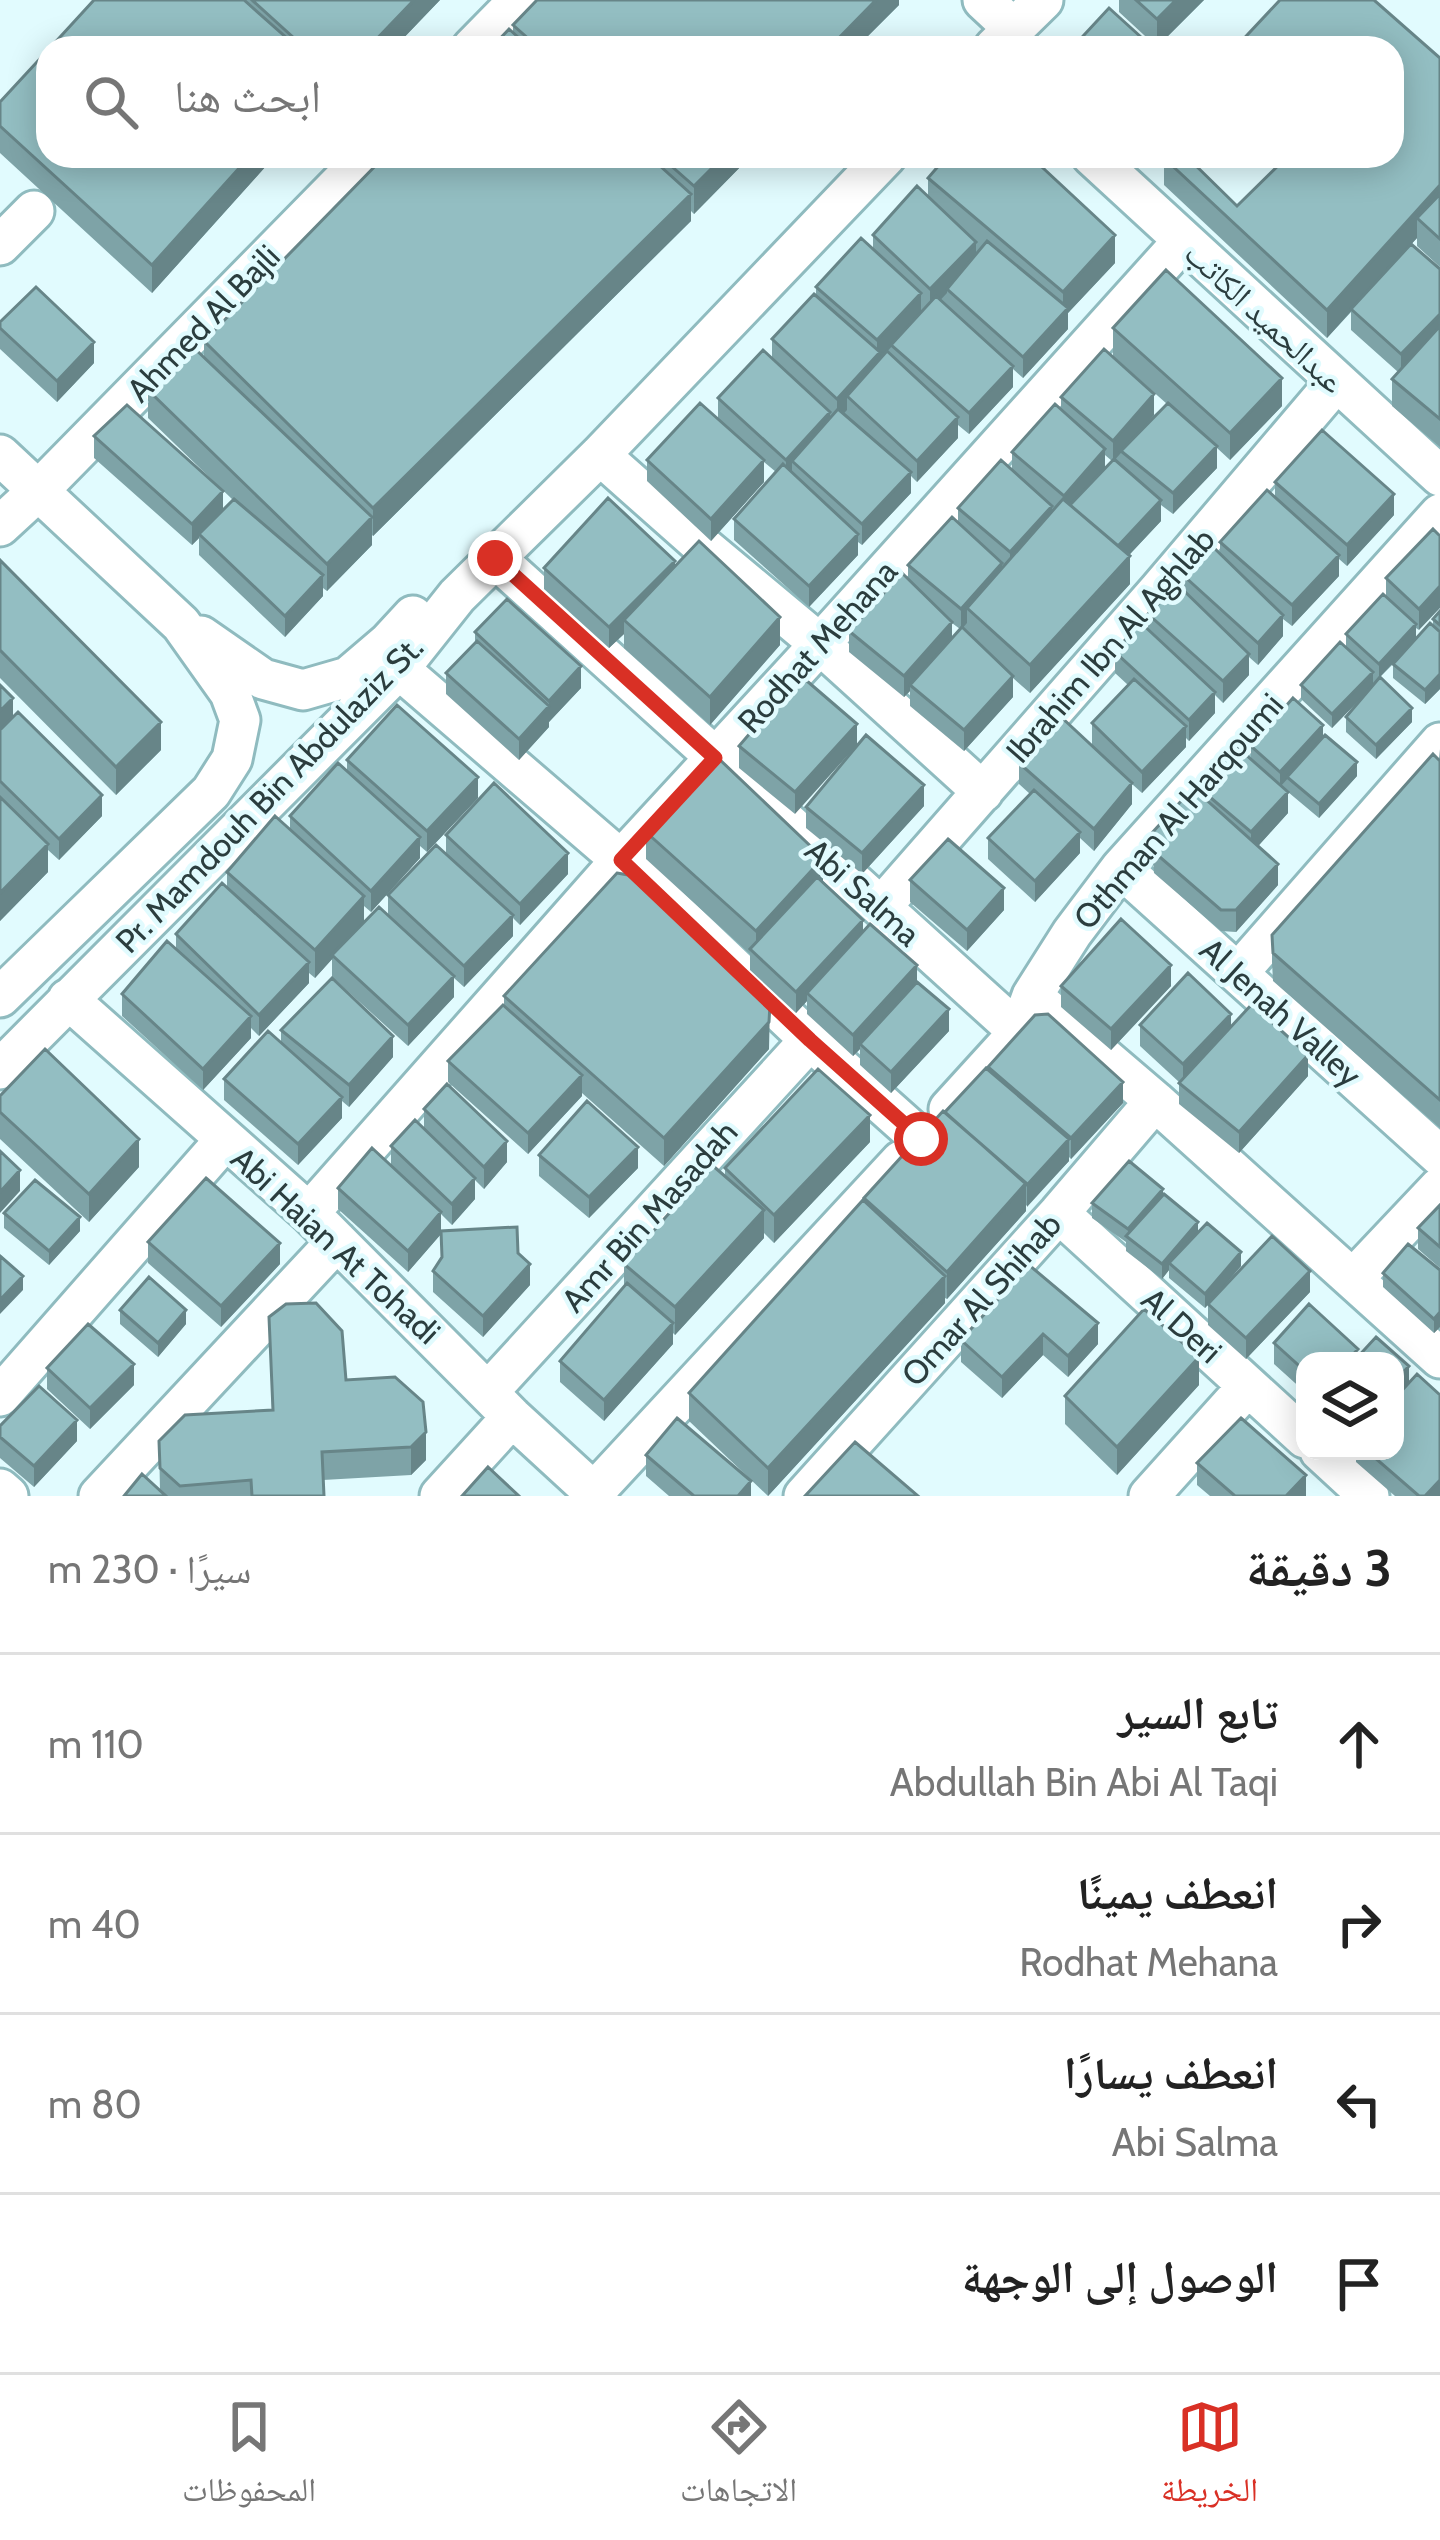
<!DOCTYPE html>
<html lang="ar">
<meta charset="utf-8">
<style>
body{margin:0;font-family:Cabin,"Noto Naskh Arabic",sans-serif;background:#f6f6f6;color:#222;direction:rtl}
.controls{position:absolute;right:36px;bottom:36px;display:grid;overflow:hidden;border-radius:24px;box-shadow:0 6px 30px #0003}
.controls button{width:108px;height:108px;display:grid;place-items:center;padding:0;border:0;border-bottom:3px solid #e0e0e0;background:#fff;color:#222;font:60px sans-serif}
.stop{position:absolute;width:36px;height:36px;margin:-27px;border:9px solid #d93025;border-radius:50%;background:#fff}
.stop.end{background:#d93025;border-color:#fff;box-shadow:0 3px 12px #0008}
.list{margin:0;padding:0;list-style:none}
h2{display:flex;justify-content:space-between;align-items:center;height:156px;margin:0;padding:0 48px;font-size:51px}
h2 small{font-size:39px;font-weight:400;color:#767676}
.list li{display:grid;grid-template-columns:78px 1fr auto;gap:36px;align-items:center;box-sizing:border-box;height:180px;padding:0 48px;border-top:3px solid #e0e0e0}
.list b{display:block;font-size:45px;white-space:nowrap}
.list p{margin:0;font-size:39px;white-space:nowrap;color:#767676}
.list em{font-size:39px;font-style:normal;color:#767676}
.icon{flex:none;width:66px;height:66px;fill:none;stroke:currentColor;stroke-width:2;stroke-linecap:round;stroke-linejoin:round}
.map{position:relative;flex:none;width:1440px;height:1496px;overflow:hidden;direction:ltr}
.search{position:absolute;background:#fff;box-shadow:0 6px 30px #0003;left:36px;right:36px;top:36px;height:132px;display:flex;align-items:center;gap:30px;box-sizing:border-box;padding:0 42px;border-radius:36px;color:#767676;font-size:45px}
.sheet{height:876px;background:#fff}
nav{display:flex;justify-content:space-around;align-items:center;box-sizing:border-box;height:168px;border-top:3px solid #e0e0e0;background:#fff;font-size:33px;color:#767676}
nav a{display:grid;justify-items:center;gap:6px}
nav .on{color:#d93025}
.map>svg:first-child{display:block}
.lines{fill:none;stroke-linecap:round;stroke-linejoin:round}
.minor-casing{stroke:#8fbbbf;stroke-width:45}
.minor{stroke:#fff;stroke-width:39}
.wall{fill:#7ea3a7;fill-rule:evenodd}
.shaded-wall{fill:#678588}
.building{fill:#93bec2;stroke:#678588;stroke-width:3}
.route{stroke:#d93025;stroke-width:15}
.labels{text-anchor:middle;stroke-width:9;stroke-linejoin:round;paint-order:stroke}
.street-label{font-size:33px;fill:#2b3d3e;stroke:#e1fbfe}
</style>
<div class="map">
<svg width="1440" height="1496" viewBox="0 0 1440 1496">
<rect width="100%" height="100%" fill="#e1fbfe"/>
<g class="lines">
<defs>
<path id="minor" d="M983,0l30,28
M472,48l47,-48
M994,48l49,-48
M1092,156l348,320
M0,245l34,-34
M0,455l181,169 49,69 10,27 -8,39 -21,33 -211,205
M600,455l106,94 114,95 163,148
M0,526l39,-36 328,-334
M495,558l524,474
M201,636l62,43 40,11 45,-13 41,-35 24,-26
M399,669l222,191 189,180 111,99
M1121,868l319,288
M881,907l278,-317 177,-208
M1238,973l202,-230
M1032,996l123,105 285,257
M68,999l241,214 203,204 86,79
M0,1069l399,-400 58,-73 143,-141 286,-299
M949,1109l70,-77 13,-36 40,-63 49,-65 319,-354
M309,1213l312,-353 199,-216 363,-403
M1059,1213l246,225
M1354,1278l86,-91
M489,1391l321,-351
M0,1396l225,-256
M1320,1451l49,45
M0,1489l8,7
M595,1491l306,-330
M99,1496l238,-255
M440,1496l72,-79
M804,1496l255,-283 96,-112
M1149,1496l99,-110"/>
</defs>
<use href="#minor" class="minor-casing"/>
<use href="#minor" class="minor"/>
</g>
<path class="wall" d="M94,0h346l-46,48h-344z
M899,0v5l-43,43h-365l22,-16v-7z
M1119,0h85l-47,47 -38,-35z
M1440,58v209l-23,-21v-8l-6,6 29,25v178l-48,-41v-27l6,-7 -47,-42v-18l-24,26 -163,-153v-27l73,48z
M0,102l275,54 -123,137 -152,-140z
M385,156h366l-57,58 -3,-3v10l-318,315 -1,-1v10l-45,46 -4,-3v8l-38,41 -86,-82v-17l-7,7 -98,-87v-22l129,73 10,-9 -85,-82v-28l56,-33v-16z
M928,178l187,85 -47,50v16l-45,49 -10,-9v18l-44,47 -11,-9v13l-41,44 -6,-6v17l-49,52 -4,-3v13l-49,52 -75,-67v-21l42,-47 -12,-10v20l-53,59 -64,-60v-21l71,-41v-21l54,-40v-19l44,-44v-8l57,-38v-14l55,-38z
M0,322l94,41 -37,39 -57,-53z
M1113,328l169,78 -52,54 -13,-12v20l-44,46 -12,-9v16l-32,34 1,29 -100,109 -17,-15v19l-49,54 -54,-45v-15l-6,6 -55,-45v-21l59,-52v-14l50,-43v-14l54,-39v-17l49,-43v-12l93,18 13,-11 -54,-48zM1105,455l7,6 -7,8zM952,623l8,6 -8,9z
M1275,482l119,33 -47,51 -8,-7v17l-47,50 -9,-7v17l-25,29 -9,-8v18l-26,28 -8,-8v18l-26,28 -3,-3v9l-44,46 -10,-9v20l-38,47 -14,-13v15l-45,49 -47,-43v-21l42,-44 -11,-10v-21l73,-18v-22l36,-38 -13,-12v-21l33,-22v-16l36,-23v-15l36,-22v-12l55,-44z
M1433,529l-14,101 -3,-2v10l17,-13v-6l7,-8v78l-15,15 -32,-26v-14l-13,13 32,45 -36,37 -30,-27v-15l19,-23 -33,34 -31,-29v-14l45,-37v-14l40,-37v-19z
M0,560l161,190 -45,45 -116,-117z
M675,567l105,78 -70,80 -86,-77v-14l-15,14 -65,-59v-21z
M475,632l106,56 -32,34v5l-30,33 -73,-66v-21l29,-30z
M800,675l-5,139 -56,-46v-22z
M0,685l13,32 89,99 -43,44 -11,-10v22l-48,49z
M1323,737l34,39 -38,42 -31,-26v21l-30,33 20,39 -42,47 -15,-1 -67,-58 -3,-39 47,-41v-6l53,-28v-13z
M1440,749v379l-167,-147 -1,-19v-27l167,-176z
M347,760l131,38 -51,54 -7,-6v12l-49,54 -7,-6v16l24,-7v-20l58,-41v-19l122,39 -48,51 -7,-7v18l-49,51 -10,-9v19l-46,49 -76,-69v-18l-17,19 -6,-5v10l-50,53 -8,-8v10l-48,52 -81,-74v-22l54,-44v-16l51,-47v-15l63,-43v-13l57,-45z
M924,806l-62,68 -56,-46v-21z
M646,832l177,50 40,49 54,51 32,49 -58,62 -31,-28v-16l-7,7 -46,-42v-13l-11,12 -46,-43v-16l-104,-95z
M910,880l94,30 -37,41 -57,-49z
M1061,986h110l-60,64 -50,-43z
M504,996l265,53 -105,117 -82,-73v3l-54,58 -80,-72v-21l56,-55z
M1140,1025l91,2 77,49 -69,77 -60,-49v-22l-39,-36z
M281,1030l112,27 -44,50 -7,-6v17l-44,47 -74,-65v-21l57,-36z
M988,1067l135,36 -52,56 -2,-2v4l-43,45v5l-79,88 -2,-1v5l-177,193 -79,-75v-28l175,-191v-4l124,-128z
M0,1096l139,71 -50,55 -89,-83z
M424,1109l83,53 -23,27 -9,-9v19l-23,26 -11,-11v20l-33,38 -70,-63v-21l53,-22v-20l33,-18z
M870,1142l-96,101 -10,-10v5l-89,97 -2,-2v11l-69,77 -44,-39v-21l64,-74v-23l101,-87v-9z
M539,1155l99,13 -49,50 -50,-42z
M1163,1195l35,38 43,33 -26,31 95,-5 -64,67 -38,-34v-20l-3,3 -36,-30v-8l-7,9 -36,-28v-9l-34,-24v-15z
M1440,1205v63l-22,-19v-21z
M4,1213l76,18 -31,34 -45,-37z
M441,1231l77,22 12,32 -47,52 -50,-45v-21l8,-13z
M148,1242l132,22 -59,63 -73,-64z
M1029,1265l69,79 -30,33 -25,-22 -41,43 -41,-36v-22z
M1440,1270v57l-6,6 -51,-46v-14z
M120,1310l66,14 -28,33 -38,-33z
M269,1317l77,63 80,80 -15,15 -88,5 1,16h-200l36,-5 -1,-50 113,-31z
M1274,1343l84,15 51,25 31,113h-45l-39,-34v-11h39l-90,-90v31l-31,-28z
M47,1368l87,17 -44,44 -43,-40z
M1199,1385l-82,90 -52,-51v-28z
M0,1426l77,15 -43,46 -34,-29z
M646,1455l105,41h-82l-23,-20z
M1197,1463l109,33h-96l-13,-11z"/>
<path class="shaded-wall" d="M414,0h26l-46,48h-26z
M876,0h23v5l-43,43h-27z
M1176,0h28l-47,47v-28z
M250,156h25l-123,137v-28z
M724,156h27l-57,58v-28z
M1440,185v28l-23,5v20l-90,100v-28z
M691,194v27l-318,315v-28z
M1115,235v28l-47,50v16l-45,49v-21l40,-43v-22z
M976,242v21l-29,26v4l-17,18v-22z
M921,293v21l-74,82v14l-10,11v-22l40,-44v-15z
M1440,314v21l-39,41v-22z
M94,342v21l-37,39v-21z
M1013,366v21l-44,47v-21z
M1282,378v28l-52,54v-27z
M1154,394v21l-41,47v-21z
M830,412v21l-38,28v14l-6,6v-21z
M958,417v21l-41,44v-21z
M1217,446v22l-44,46v-21z
M1105,449v21l-41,47v-21z
M764,460v22l-53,59v-22z
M911,472v21l-49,52v-21z
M223,491v21l-24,22v4l-7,7v-21z
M1394,494v21l-47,51v-21z
M1161,500v21l-44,47v-21z
M1052,506v21l-42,46v-21z
M372,517v28l-45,46v-27z
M858,534v21l-49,52v-21z
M1339,555v21l-47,50v-21z
M1130,556v28l-100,109v-28z
M675,561v21l-51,38v14l-15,14v-21z
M1002,563v21l-35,24v15l-6,7v-21z
M323,575v21l-38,41v-21z
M1440,586v22l-21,22v-21z
M1283,615v21l-25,29v-22z
M780,617v28l-70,80v-28z
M952,622v21l-42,42v6l-6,6v-21z
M1416,624v14l-37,40v-14z
M1249,654v21l-26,28v-22z
M581,666v22l-32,34v5l-30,33v-21l30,-33v-5z
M1373,672v14l-41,42v-14z
M1440,674v15l-15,15v-14z
M1013,676v21l-49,54v-21z
M1215,692v21l-26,28v-21z
M13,698v21l-13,13v-21z
M1412,708v14l-36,37v-14z
M161,722v28l-45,45v-28z
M857,724v21l-62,69v-22z
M1323,725v15l-43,47v-15z
M1186,726v21l-44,46v-21z
M1357,762v14l-38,42v-14z
M478,777v21l-51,54v-21z
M1132,783v21l-38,47v-22z
M924,785v21l-62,68v-21z
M1288,792v21l-37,41v-22z
M102,795v21l-43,44v-21z
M1080,832v21l-45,49v-21z
M420,837v21l-49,54v-21z
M48,844v28l-48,49v-28z
M568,853v21l-48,51v-21z
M823,858v28l-67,68v-23z
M1278,864v21l-42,47v-22z
M1004,888v22l-37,41v-21z
M364,896v28l-49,54v-28z
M513,915v21l-49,51v-21z
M863,920v21l-56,52v8l-11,12v-21z
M309,962v21l-50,53v-21z
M917,965v21l-57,58v5l-7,7v-21z
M1171,965v21l-60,64v-21z
M454,976v21l-46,49v-21z
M770,1004l-1,45 -105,117v-28z
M949,1009v22l-58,62v-21z
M1231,1014v21l-48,50v-21z
M251,1016v22l-48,52v-21z
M393,1036v21l-44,50v-22z
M1308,1055v21l-69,77v-21z
M582,1075v21l-54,58v-21z
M1123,1082v21l-52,56v-21z
M342,1097v21l-44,47v-21z
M870,1115v27l-96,101v-28z
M139,1139v28l-50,55v-28z
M1069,1139v22l-42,46v-22z
M507,1141v21l-23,27v-22z
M638,1147v21l-49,50v-21z
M20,1170v21l-20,22v-21z
M475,1178v21l-23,26v-21z
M1026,1183v28l-79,88v-27z
M1163,1189v15l-35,34v-9z
M764,1210v28l-89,97v-28z
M441,1212v22l-33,38v-21z
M80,1217v14l-31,34v-14z
M1198,1222v15l-29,26v7l-7,9v-15z
M280,1243v21l-59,63v-21z
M1241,1252v14l-36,42v-14z
M530,1264v21l-47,52v-21z
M1310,1271v21l-64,67v-21z
M23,1276v14l-23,24v-14z
M945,1276v27l-177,193v-28z
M186,1310v14l-28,33v-14z
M1440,1312v15l-6,6v-14z
M673,1323v21l-69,77v-21z
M1098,1323v21l-30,33v-21z
M1043,1334v21l-41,43v-21z
M1199,1357v28l-82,90v-28z
M134,1364v21l-44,44v-21z
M1409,1366v21l-14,16v-22z
M77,1420v21l-43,46v-21z
M426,1432v28l-15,15v-28z
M1306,1475v21h-20z
M1440,1480v16h-15z
M751,1481v15h-13z"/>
<path class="building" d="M94,0h150l54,48h-248z
M252,0h162l-46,48h-63z
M537,0h339l-47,48h-290l-26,-23z
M1136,0h40l-19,19z
M1280,0h94l66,58v127l-113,125 -163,-152 22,-2 51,50 51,-50h104v-108h-157z
M1109,8l44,40h-81z
M509,29l21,19h-39z
M48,50v106h202l-98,109 -152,-139v-24z
M385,156h264l42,38 -318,314 -169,-167z
M660,156h64l-30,30z
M947,156h83l85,79 -52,57 -135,-114z
M917,186l59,56 -46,47 -57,-54z
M1440,194v45l-23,-21z
M861,238l60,55 -44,47 -61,-53z
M987,241l81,67 -45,49 -76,-68z
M1411,244l29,25v45l-39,40 -50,-45z
M1166,270l116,108 -52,55 -117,-105z
M36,287l58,55 -37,39 -57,-53v-6z
M814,294l66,58 -43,47 -65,-60z
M936,296l77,70 -44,47 -78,-68z
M1440,326v93l-48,-40z
M193,347l179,170 -45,47 -179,-174z
M1104,349l50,45 -41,47 -52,-44z
M763,350l67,62 -44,48 -68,-62z
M887,351l71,66 -41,44 -70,-65z
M700,403l64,57 -53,59 -64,-59z
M1168,403l49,43 -44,47 -52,-42z
M1055,404l50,45 -41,47 -52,-44z
M127,405l96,86 -31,33 -98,-88z
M838,409l73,63 -49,52 -70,-63z
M1322,430l72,64 -47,51 -72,-63z
M1114,459l47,41 -43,46 -48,-41z
M1001,460l51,46 -42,46 -52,-44z
M783,464l75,70 -49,52 -75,-67z
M1267,490l72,65 -47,50 -72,-63z
M608,498l67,63 -66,66 -65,-59z
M234,499l89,76 -38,41 -86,-82z
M1063,499l67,57 -100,109 -63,-57z
M952,517l50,46 -41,46 -53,-44z
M1433,529l7,7v50l-21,23 -33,-31z
M699,541l81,76 -70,80 -86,-77z
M1211,545l72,70 -25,28 -74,-67z
M0,560l161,162 -45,45 -116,-117z
M902,573l50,49 -48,54 -55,-45z
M1178,585l71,69 -26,27 -75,-67z
M1383,594l33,30 -37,40 -33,-30z
M507,599l74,67 -32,35 -74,-69z
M1440,611v14l-7,-6z
M1140,622l75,70 -26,28 -74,-68z
M1430,623l10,9v42l-15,16 -32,-26z
M962,627l51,49 -49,54 -54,-45z
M477,641l72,65 -30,33 -73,-66z
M1340,642l33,30 -41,42 -31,-29z
M800,675l57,49 -62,68 -56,-46z
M1380,677l32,31 -36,37 -30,-28z
M1134,679l52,47 -44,46 -50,-49z
M0,685l13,13 -13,13z
M1293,698l30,27 -43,47 -29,-26z
M397,705l81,72 -51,54 -80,-71z
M18,712l84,83 -43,44 -59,-58v-51z
M1060,716l72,67 -38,46 -75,-66z
M866,735l58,50 -62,68 -56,-46z
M1325,735l32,27 -38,42 -32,-27z
M1236,746l52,46 -37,40 -53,-45z
M1433,754l7,7v339l-167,-147 -1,-18z
M717,757l106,101 -67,73 -110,-99z
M338,763l82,74 -49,54 -81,-75z
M494,783l74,70 -48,51 -74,-69z
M1193,788l85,76 -42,46h-15l-67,-58 -3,-18z
M1034,790l46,42 -45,49 -47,-43z
M0,797l48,47 -48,49z
M275,816l89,80 -49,54 -88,-78z
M948,839l56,49 -37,42 -57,-50z
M436,845l77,70 -49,51 -76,-71z
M617,873l11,2 142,129 -1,18 -105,116 -160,-142z
M817,877l46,43 -67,72 -46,-43z
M222,883l87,79 -50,53 -83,-81z
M379,907l75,69 -46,49 -76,-70z
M1121,919l50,46 -60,64 -50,-43z
M870,924l47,41 -64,70 -46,-42z
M167,941l84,75 -48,53 -81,-75z
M1188,973l43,41 -48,50 -43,-39z
M332,978l61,58 -44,49 -68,-55z
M917,982l32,27 -58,63 -31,-28z
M1252,1004l56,51 -69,77 -60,-49z
M503,1005l79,70 -54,58 -80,-72z
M1048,1014l75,68 -52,56 -83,-71 47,-52z
M268,1031l74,66 -44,47 -74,-65z
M45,1049l94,90 -50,55 -89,-82v-16z
M986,1068l83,71 -42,46 -82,-73z
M818,1069l52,46 -96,100 -49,-47z
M447,1084l60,57 -23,26 -60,-58z
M587,1101l51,46 -49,50 -50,-42z
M943,1111l83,72 -79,89 -83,-74z
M415,1120l60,58 -23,26 -61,-58z
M372,1148l69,64 -33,39 -70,-63z
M0,1151l20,19 -20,22z
M1129,1161l34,28 -35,40 -36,-26z
M712,1165l52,45 -89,97 -51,-43z
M206,1178l74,65 -59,63 -73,-64z
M35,1180l45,37 -31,34 -45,-38z
M1164,1194l34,28 -36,42 -36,-28z
M863,1200l82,76 -177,192 -79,-75z
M1440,1205v42l-22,-19z
M1207,1223l34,29 -36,42 -36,-31z
M517,1227l1,26 12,11 -47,52 -50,-45 9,-14 -1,-26z
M1272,1236l38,35 -64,67 -38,-34z
M1408,1244l32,26v42l-6,7 -51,-46z
M0,1256l23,20 -23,24z
M1029,1265l69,58 -30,33 -25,-22 -41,43 -41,-37z
M149,1277l37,33 -28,33 -38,-33z
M627,1283l46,40 -69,77 -44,-39z
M316,1303l26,28 4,49 49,-3 28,25 3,30 -15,15 -89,5 2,44h-72l-1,-16 -71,6 -20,-18 -1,-27 26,-26 88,-5 -4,-93 17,-13z
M1309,1304l49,45 -11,12h-42v10l-31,-28z
M1144,1309l55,48 -82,90 -52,-51z
M88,1324l46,40 -44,44 -43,-40z
M1376,1337l33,29 -14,15v-20h-41z
M1417,1374l23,21v85l-15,16h-6l-52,-45h28v-53z
M39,1386l38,34 -43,46 -34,-29v-11z
M677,1418l74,63 -13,15h-44l-48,-41z
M1241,1418l65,57 -20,21h-51l-38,-33z
M855,1442l63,54h-113z
M488,1467l31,29h-57z
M142,1474l24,22h-42z"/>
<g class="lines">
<path class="route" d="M495,558l220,200 -94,102 189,180 111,99"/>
</g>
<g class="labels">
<g class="street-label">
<text transform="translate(1265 317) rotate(43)" y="12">عبدالحميد الكاتب</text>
<text transform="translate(203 323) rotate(-46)" y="12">Ahmed Al Bajli</text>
<text transform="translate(1110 645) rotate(-49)" y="12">Ibrahim Ibn Al Aghlab</text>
<text transform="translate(817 646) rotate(-48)" y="12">Rodhat Mehana</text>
<text transform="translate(269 794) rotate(-46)" y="12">Pr. Mamdouh Bin Abdulaziz St.</text>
<text transform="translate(1178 811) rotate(-49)" y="12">Othman Al Harqoumi</text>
<text transform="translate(863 892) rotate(42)" y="12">Abi Salma</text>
<text transform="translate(1281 1012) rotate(42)" y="12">Al Jenah Valley</text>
<text transform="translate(649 1216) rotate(-48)" y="12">Amr Bin Masadah</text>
<text transform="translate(336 1245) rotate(43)" y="12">Abi Haian At Tohadi</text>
<text transform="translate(981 1299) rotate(-48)" y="12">Omar Al Shihab</text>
<text transform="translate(1182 1325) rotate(42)" y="12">Al Deri</text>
</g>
</g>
</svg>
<div class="controls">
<button><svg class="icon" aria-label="layers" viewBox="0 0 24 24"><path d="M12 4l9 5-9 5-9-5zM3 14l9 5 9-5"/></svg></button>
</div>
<div class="stop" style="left:921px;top:1139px"></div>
<div class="stop end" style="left:495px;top:558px"></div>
<div class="search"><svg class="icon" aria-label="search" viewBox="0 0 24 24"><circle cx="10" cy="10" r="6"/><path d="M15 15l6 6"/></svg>ابحث هنا</div>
</div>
<section class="sheet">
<h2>3 دقيقة<small>سيرًا · 230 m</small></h2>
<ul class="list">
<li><svg class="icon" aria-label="ahead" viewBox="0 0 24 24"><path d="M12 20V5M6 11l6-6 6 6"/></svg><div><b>تابع السير</b><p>Abdullah Bin Abi Al Taqi</p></div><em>110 m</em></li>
<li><svg class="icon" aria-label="right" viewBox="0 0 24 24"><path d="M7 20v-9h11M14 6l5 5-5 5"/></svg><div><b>انعطف يمينًا</b><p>Rodhat Mehana</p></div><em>40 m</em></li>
<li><svg class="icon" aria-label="left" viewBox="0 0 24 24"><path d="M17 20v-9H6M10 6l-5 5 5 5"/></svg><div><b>انعطف يسارًا</b><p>Abi Salma</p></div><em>80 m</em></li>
<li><svg class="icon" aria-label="arrive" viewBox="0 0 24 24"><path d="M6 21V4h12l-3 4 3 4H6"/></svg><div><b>الوصول إلى الوجهة</b></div></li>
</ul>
</section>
<nav>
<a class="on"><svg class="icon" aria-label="map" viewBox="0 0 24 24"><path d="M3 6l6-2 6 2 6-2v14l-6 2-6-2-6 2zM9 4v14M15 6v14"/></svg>الخريطة</a>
<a><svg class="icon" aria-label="directions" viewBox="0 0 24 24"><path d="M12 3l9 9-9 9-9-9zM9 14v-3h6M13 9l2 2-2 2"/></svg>الاتجاهات</a>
<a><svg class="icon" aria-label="saved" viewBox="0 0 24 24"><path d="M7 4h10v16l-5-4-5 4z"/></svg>المحفوظات</a>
</nav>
